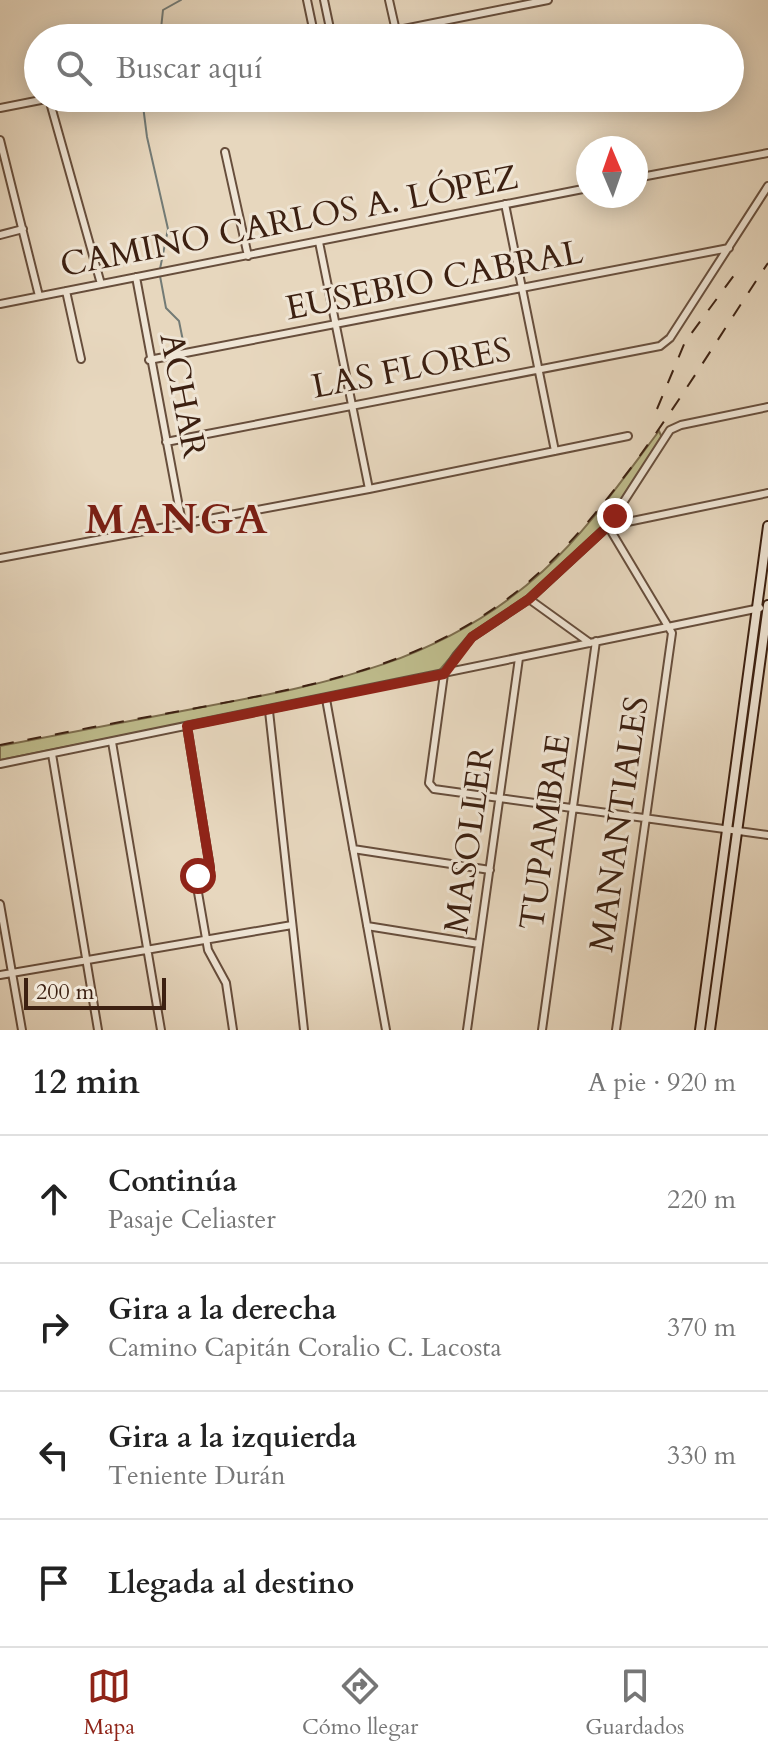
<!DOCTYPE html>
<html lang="es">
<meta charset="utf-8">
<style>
body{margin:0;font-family:Cardo,serif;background:#f6f6f6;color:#222}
.compass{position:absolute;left:576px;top:136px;width:72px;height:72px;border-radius:50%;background:#fff;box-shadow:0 4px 20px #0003;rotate:358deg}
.scale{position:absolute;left:24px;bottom:20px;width:142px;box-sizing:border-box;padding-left:8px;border:4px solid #3c2011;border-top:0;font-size:22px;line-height:28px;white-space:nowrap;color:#3c2011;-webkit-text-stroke:6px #efe5d5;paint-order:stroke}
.stop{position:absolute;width:24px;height:24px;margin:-18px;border:6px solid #8f2418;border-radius:50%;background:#fff}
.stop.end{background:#8f2418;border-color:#fff;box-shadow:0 2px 8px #0008}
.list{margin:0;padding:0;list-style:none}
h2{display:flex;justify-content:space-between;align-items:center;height:104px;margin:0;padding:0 32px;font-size:34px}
h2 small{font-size:26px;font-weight:400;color:#767676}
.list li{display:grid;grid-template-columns:52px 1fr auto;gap:24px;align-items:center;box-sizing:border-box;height:128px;padding:0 32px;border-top:2px solid #e0e0e0}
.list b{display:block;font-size:30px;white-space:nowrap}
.list p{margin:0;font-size:26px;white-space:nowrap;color:#767676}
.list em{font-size:26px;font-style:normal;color:#767676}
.icon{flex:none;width:44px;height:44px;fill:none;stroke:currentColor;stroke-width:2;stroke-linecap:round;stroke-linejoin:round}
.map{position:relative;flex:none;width:768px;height:1030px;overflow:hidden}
.search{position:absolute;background:#fff;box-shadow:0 4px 20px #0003;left:24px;right:24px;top:24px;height:88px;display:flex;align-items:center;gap:20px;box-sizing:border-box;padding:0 28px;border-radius:44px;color:#767676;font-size:30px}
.sheet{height:616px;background:#fff}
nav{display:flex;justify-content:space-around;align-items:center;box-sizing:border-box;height:112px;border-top:2px solid #e0e0e0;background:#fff;font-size:22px;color:#767676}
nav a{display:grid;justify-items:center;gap:4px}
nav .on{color:#8f2418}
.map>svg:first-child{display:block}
.grass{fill:#bebc8c;stroke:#7d6e4e;stroke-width:2}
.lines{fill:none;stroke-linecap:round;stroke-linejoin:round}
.stream{stroke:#737b76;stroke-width:2}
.minor-casing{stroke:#674e3c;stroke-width:10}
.secondary-casing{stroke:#3c2011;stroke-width:12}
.minor{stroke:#efe5d5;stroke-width:6}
.secondary{stroke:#efe5d5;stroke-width:8}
.rail{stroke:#3c2011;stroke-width:2;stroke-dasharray:14 14;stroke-linecap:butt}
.route{stroke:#8f2418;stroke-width:10}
.labels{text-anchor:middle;stroke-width:6;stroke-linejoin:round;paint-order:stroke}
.street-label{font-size:34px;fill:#3c2011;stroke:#efe5d5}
.district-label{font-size:42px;font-weight:bold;letter-spacing:2px;fill:#7a1f14;stroke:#efe5d5}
</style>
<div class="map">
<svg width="768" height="1030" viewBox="0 0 768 1030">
<rect width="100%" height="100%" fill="#e7d7be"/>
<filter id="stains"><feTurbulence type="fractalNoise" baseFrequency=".0025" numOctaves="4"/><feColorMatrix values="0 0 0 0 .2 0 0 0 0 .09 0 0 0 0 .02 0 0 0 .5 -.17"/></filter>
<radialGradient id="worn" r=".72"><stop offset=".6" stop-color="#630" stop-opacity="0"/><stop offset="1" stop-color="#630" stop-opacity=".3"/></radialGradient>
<path class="grass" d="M659,431l3,7 -55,85 -76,72 -65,44 -28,33 -438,88v-14c68,-13 136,-26 203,-39 128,-24 240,-45 340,-136 45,-41 79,-91 116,-140z"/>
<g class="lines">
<path class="stream" d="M160,38l3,-28 18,-10
M142,98l5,39 21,92 -8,40
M160,276l6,32 13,13 5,25"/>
<defs>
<path id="minor" d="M307,0l8,38
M324,0l8,38
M389,0l7,31
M359,38l189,-38
M49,99l52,185
M0,108l51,-10
M0,140l39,156
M225,152l23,104
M636,178l132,-25
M505,204l50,247
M0,235l23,-6
M319,242l50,247
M136,277l46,246
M66,291l15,68
M0,304l588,-116
M149,360l580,-112
M768,407l-87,18 -11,5 -62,96 -79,73 -57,38 -16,19 -12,18 -15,109 5,6 334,46
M166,442l494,-96 10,-8 98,-152
M0,558l369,-69 259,-53
M529,599l61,44
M326,699l60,331
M269,711l35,319
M187,726l23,142 -14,13 12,69 18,33 7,47
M112,742l49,288
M52,754l46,276
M0,764l760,-156
M353,849l137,21
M0,904l22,126
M367,926l112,18
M0,975l292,-50
M467,1030l52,-372
M542,1030l54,-389
M616,1030l56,-397 -64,-107 160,-33"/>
<path id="secondary" d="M700,1030l68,-504
M710,1030l58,-425"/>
</defs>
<use href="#minor" class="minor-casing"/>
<use href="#secondary" class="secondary-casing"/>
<use href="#minor" class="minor"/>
<use href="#secondary" class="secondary"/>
<path class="rail" d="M657,409l28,-67 50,-68
M0,745c67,-13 135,-26 202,-38 143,-27 263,-51 367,-164 77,-83 136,-186 199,-280"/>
</g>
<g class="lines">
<path class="route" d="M198,876l12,-8 -23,-142 257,-52 28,-37 57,-38 79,-73 7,-10"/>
</g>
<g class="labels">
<g class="street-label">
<text transform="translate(289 220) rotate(-11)" y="12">CAMINO CARLOS A. LÓPEZ</text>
<text transform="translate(434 279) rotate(-11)" y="12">EUSEBIO CABRAL</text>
<text transform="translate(411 367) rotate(-11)" y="12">LAS FLORES</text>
<text transform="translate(184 395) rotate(79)" y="12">ACHAR</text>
<text transform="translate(618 824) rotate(-82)" y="12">MANANTIALES</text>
<text transform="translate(544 832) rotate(-82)" y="12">TUPAMBAE</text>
<text transform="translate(468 840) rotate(-82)" y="12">MASOLLER</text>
</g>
<g class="district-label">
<text x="177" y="533">MANGA</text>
</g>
</g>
<rect width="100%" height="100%" filter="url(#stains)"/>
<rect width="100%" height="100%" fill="url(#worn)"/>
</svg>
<svg class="compass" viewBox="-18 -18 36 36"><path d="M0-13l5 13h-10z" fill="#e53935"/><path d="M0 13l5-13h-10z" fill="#767676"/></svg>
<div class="scale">200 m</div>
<div class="stop" style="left:198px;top:876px"></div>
<div class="stop end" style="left:615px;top:516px"></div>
<div class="search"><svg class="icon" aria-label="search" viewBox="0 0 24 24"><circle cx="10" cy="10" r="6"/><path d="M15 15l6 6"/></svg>Buscar aquí</div>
</div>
<section class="sheet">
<h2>12 min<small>A pie · 920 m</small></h2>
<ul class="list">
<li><svg class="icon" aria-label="ahead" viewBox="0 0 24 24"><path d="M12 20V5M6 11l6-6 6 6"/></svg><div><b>Continúa</b><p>Pasaje Celiaster</p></div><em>220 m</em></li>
<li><svg class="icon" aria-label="right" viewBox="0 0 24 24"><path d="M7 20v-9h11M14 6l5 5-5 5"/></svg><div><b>Gira a la derecha</b><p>Camino Capitán Coralio C. Lacosta</p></div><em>370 m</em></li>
<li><svg class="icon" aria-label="left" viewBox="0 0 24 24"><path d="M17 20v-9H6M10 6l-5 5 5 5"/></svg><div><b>Gira a la izquierda</b><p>Teniente Durán</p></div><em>330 m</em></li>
<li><svg class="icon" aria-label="arrive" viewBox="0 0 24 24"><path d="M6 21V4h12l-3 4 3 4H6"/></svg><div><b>Llegada al destino</b></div></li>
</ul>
</section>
<nav>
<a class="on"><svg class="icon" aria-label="map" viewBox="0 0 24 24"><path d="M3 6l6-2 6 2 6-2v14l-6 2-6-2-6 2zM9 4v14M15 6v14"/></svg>Mapa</a>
<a><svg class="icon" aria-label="directions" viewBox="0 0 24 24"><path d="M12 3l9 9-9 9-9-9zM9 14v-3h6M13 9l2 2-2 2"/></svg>Cómo llegar</a>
<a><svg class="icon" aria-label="saved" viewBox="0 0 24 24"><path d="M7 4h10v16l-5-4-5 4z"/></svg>Guardados</a>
</nav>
